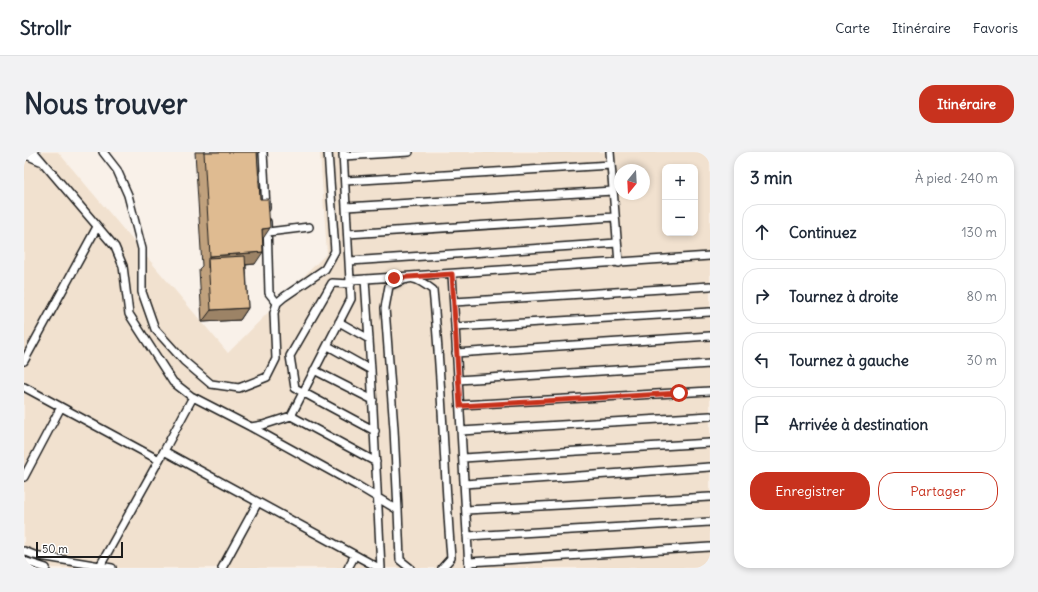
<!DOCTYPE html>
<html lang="fr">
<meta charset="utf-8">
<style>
body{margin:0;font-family:Delius,sans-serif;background:#f2f2f3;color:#1f2937}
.controls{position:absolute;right:12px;top:12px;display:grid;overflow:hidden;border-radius:8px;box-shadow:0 2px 6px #0003}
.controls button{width:36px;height:36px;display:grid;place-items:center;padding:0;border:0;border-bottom:1px solid #e0e1e3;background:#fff;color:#1f2937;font:20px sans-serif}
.compass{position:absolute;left:590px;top:12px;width:36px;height:36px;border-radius:50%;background:#fff;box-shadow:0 2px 6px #0003;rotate:198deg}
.scale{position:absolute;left:12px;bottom:10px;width:87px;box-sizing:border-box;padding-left:4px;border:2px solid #1c1c1c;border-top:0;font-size:11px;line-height:14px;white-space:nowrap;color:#1c1c1c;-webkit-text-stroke:3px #fff;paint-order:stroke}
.stop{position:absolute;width:12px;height:12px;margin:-9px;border:3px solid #c8321e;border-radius:50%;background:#fff}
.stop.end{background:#c8321e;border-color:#fff;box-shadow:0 1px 4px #0008}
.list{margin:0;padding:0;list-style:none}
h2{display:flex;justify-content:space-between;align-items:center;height:52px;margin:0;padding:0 16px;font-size:17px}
h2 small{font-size:13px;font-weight:400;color:#747a83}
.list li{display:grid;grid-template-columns:26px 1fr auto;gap:12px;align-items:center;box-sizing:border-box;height:56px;margin:0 8px 8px;padding:0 8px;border:1px solid #e0e1e3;border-radius:16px}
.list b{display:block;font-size:15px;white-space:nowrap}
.list em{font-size:13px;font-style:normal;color:#747a83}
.actions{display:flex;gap:8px;padding:12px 16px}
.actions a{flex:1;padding:9px 0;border:1px solid #c8321e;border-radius:16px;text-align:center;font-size:14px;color:#c8321e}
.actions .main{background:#c8321e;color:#fff}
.icon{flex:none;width:22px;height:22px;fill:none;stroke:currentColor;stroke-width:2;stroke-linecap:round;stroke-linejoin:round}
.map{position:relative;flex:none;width:686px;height:416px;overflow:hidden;border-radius:16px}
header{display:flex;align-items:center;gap:24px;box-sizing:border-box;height:56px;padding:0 20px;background:#fff;border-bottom:1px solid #e0e1e3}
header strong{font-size:19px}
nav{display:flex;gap:22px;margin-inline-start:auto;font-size:14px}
.intro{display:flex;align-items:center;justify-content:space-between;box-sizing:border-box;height:96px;padding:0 24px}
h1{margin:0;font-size:28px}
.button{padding:10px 18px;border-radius:16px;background:#c8321e;color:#fff;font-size:14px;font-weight:700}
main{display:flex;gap:24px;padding:0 24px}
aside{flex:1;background:#fff;border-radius:16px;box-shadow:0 2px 6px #0003}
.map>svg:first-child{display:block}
.built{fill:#f1e1cf;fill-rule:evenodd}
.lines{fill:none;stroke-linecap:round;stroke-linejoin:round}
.service-casing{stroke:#1c1c1c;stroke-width:10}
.service{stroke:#fff;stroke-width:7}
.wall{fill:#c0a17d;stroke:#1c1c1c}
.shaded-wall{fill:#9c8366;stroke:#1c1c1c}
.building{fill:#dfbb91;stroke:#1c1c1c}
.route{stroke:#c8321e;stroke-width:5}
</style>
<header>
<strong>Strollr</strong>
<nav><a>Carte</a><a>Itinéraire</a><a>Favoris</a></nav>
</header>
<div class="intro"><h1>Nous trouver</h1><a class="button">Itinéraire</a></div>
<main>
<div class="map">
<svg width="686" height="416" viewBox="0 0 686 416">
<rect width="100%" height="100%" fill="#f9f1e9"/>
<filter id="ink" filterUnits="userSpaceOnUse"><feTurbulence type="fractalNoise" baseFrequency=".025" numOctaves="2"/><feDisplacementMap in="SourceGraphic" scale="8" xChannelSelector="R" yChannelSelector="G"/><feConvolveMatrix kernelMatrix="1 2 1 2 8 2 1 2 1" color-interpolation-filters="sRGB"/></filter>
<g filter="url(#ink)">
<path class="built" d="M0,0h34l170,201 99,-100 -7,-101h390v416h-686zM641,15h30v66h-30zM596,18h24v24h-24z"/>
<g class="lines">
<defs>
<path id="service" d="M10,0l81,95 8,19 6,48 44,68 18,14 60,31 107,59 40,24 2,50 10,8
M79,0l14,18 11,25 14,54v43l13,37 29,32 27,23 28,4 28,-11 9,-18 -2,-46 3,-10 7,-6 41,-28 10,-18 -7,-99
M239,0l3,56
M586,0l9,111
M0,2l16,7
M319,4l66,-4
M321,29l266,-16
M322,55l267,-16
M243,70l2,71 8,10
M244,80l41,-5
M324,82l267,-17
M326,109l267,-18
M428,122l17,294
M341,127l6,91 10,198
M327,128l359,-24
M327,132l-19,-1 -42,73 5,32 80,43
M430,150l256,-16
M315,170l30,17
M431,175l255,-15
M304,194l43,24
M432,201l254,-17
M0,209l73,-134
M290,218l59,30
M434,228l252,-16
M0,235l135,73 5,-9 215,117
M436,253l250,-14
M267,264l85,46
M227,275l12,-2 28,-9 60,-117 -8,-147
M437,279l249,-15
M140,299l29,-54
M439,306l247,-15
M0,325l37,-70
M440,332l246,-17
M374,358l-4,-81 -9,-121 4,-22c23,-10 24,-11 44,4 9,89 11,179 18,268l-9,10
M442,358l244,-13
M443,384l243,-14
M0,399l10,4 78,13
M0,409l22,7
M445,410l241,-15
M76,414l59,-106
M198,416l36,-66
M324,416l7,-13"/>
</defs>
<use href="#service" class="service-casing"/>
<use href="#service" class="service"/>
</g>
<path class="wall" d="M171,0h62l5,87 -7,25 -9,1 2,43 -8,12 -38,2 -3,-53 3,-3z"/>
<path class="shaded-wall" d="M246,76l-8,12v-11z
M239,100l-8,12 -47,4v-8l2,-4z
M224,156l-8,12 -38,2 9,-12z"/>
<path class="building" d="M180,0h53l3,47h8l2,29 -8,1 1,23 -53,4z
M221,104l3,52 -37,2 -3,-52z"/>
</g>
<g class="lines" filter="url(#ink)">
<path class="route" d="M370,126l58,-4 8,132 219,-13"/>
</g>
</svg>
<div class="controls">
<button>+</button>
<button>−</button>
</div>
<svg class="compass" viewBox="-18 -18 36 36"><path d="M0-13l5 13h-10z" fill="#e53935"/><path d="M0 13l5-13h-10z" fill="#747a83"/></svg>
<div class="scale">50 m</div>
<div class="stop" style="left:655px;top:241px"></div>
<div class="stop end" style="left:370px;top:126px"></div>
</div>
<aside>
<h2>3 min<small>À pied · 240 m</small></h2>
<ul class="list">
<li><svg class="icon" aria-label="ahead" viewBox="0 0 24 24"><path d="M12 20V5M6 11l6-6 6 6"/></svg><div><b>Continuez</b></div><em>130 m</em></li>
<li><svg class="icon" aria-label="right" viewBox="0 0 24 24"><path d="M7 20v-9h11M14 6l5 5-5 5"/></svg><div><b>Tournez à droite</b></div><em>80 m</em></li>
<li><svg class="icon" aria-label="left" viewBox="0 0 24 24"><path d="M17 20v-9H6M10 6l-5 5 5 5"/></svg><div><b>Tournez à gauche</b></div><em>30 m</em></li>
<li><svg class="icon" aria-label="arrive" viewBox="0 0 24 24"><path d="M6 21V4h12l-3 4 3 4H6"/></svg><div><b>Arrivée à destination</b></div></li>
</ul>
<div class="actions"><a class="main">Enregistrer</a><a>Partager</a></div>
</aside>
</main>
